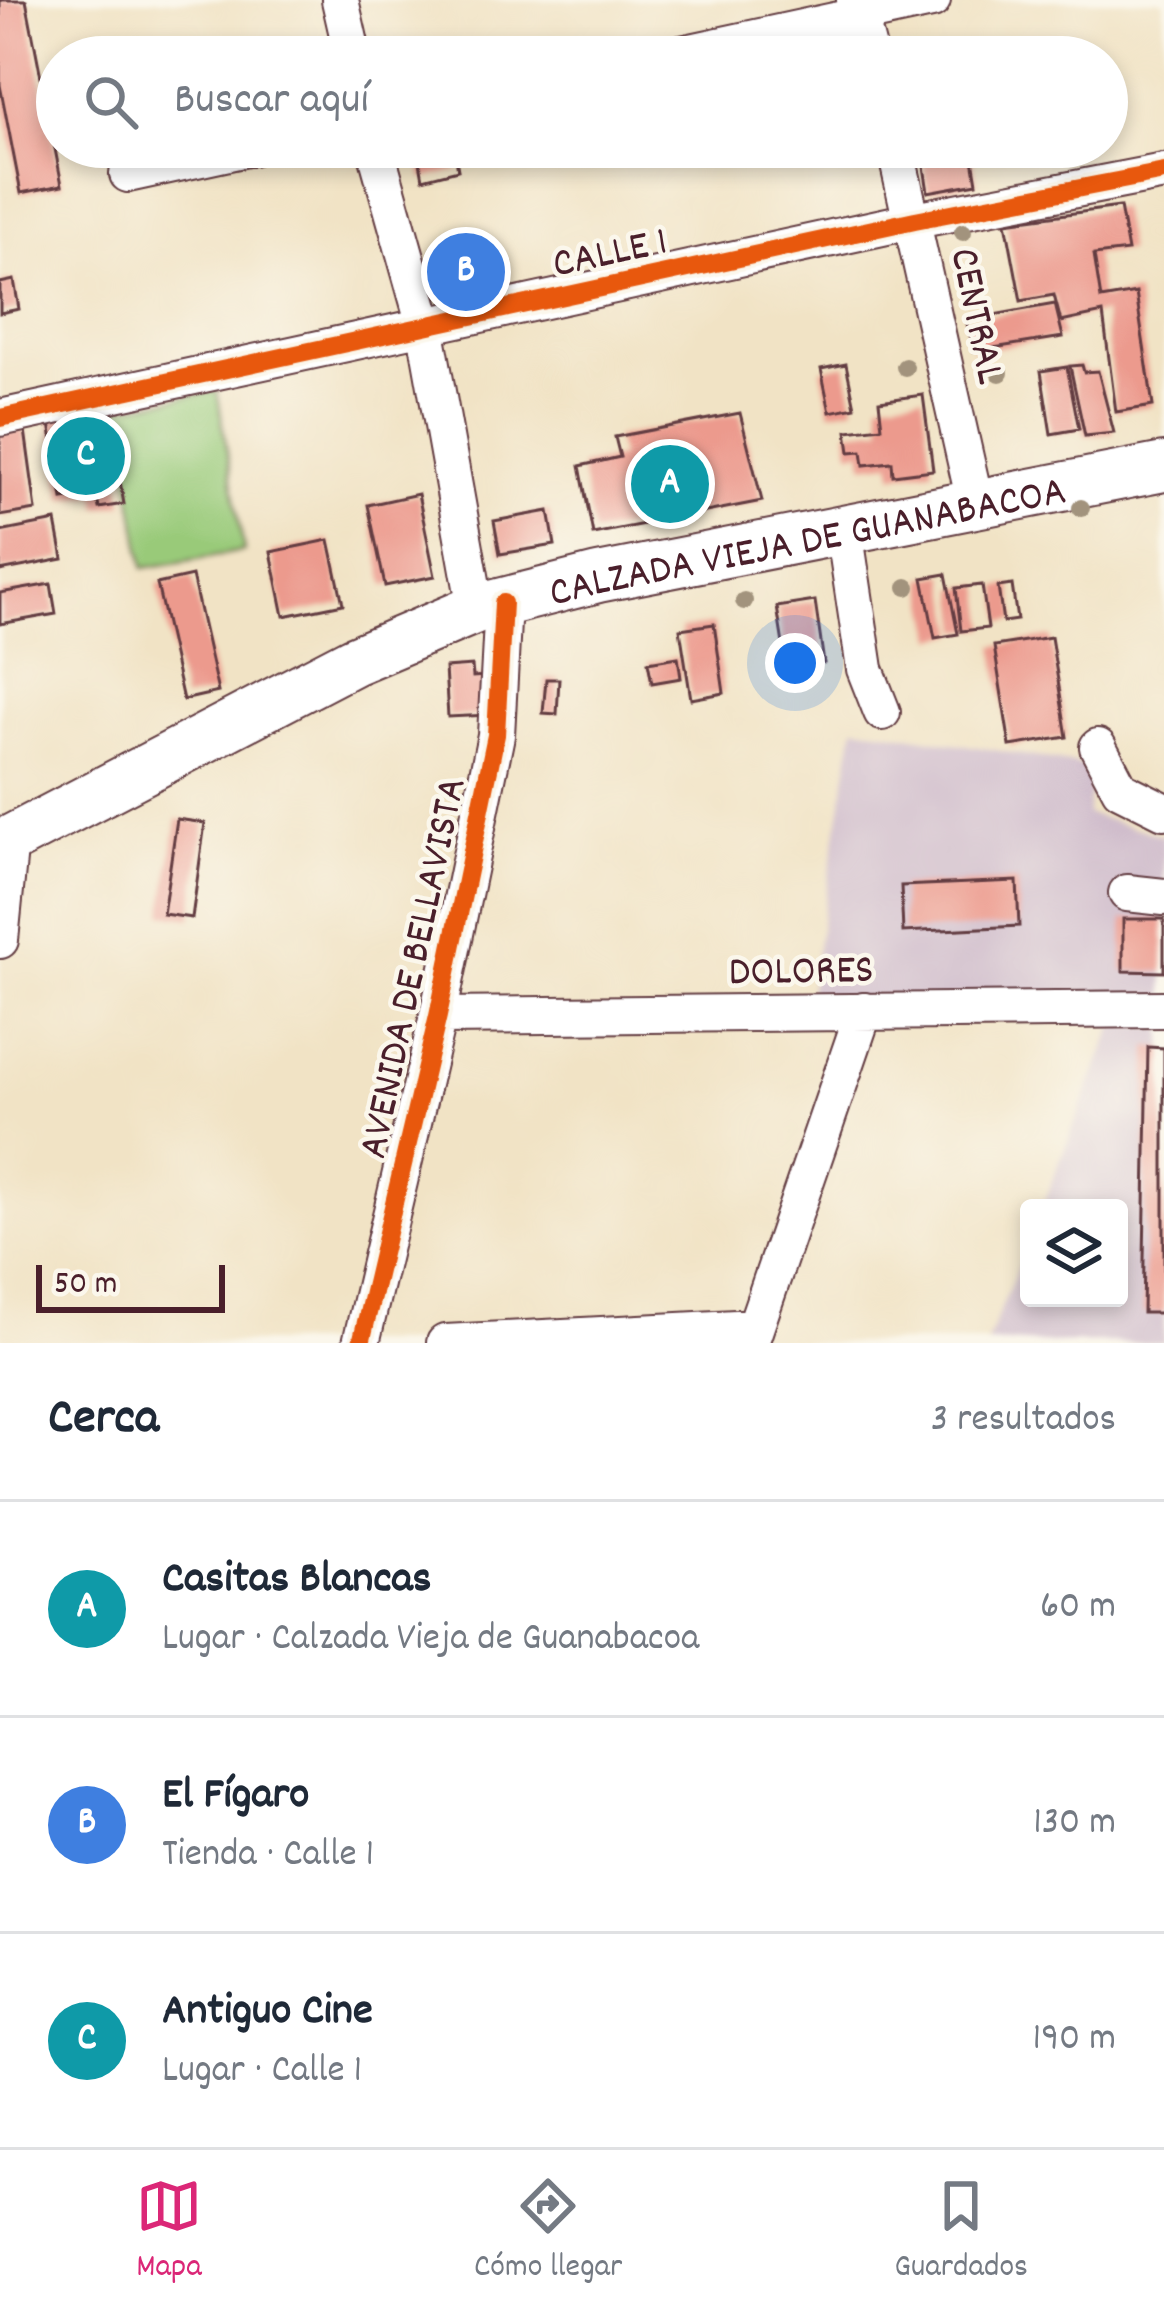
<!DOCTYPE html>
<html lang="es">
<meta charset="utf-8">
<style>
body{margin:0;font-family:Dekko,sans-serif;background:#f6f6f7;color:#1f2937}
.controls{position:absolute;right:36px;bottom:36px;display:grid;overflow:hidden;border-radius:12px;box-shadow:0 6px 18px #0003}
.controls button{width:108px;height:108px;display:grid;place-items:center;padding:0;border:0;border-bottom:3px solid #e0e1e3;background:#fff;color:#1f2937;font:60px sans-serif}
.scale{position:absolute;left:36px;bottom:30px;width:189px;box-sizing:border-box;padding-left:12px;border:6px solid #4a1f2b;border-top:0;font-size:33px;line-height:42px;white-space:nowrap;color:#4a1f2b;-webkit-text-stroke:9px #fbf7ec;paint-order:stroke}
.you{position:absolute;left:795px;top:663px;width:42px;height:42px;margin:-30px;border:9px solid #fff;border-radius:50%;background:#1a73e8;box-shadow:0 0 0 18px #1a73e833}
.badge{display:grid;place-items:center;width:78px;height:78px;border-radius:50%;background:#db2777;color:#fff;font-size:39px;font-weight:700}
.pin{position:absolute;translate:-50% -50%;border:6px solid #fff;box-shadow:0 3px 12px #0006}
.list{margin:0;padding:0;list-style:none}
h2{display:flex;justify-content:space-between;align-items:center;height:156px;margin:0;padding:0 48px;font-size:51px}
h2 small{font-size:39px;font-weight:400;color:#747a83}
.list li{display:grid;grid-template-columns:78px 1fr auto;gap:36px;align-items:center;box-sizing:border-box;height:216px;padding:0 48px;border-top:3px solid #e0e1e3}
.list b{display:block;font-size:45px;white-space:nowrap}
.list p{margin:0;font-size:39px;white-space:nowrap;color:#747a83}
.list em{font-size:39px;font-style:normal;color:#747a83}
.icon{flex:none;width:66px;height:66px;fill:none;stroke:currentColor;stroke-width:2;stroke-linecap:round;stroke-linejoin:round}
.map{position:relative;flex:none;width:1164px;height:1343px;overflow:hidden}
.search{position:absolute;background:#fff;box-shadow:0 6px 18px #0003;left:36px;right:36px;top:36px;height:132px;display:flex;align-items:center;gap:30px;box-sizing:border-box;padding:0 42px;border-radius:66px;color:#747a83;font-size:45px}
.sheet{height:804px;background:#fff}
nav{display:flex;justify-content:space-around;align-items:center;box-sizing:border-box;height:168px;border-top:3px solid #e0e1e3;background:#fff;font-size:33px;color:#747a83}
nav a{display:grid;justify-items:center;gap:6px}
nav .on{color:#db2777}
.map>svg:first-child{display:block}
.industrial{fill:#d0bdcc}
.green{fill:#99ca79;stroke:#727452;stroke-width:3}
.building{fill:#ec9a8d}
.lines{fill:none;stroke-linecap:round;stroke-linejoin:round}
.minor-casing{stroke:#633c42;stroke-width:40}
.major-casing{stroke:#633c42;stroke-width:52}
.minor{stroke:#fff;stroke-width:36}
.major{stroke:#fff;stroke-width:48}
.cycleway-casing{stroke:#fbf7ec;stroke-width:26}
.cycleway{stroke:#e8590c;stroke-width:18}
.tree{fill:#a2937d}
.labels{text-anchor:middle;stroke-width:9;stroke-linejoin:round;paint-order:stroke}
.street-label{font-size:42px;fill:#4a1f2b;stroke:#fbf7ec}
</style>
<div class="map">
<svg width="1164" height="1343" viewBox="0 0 1164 1343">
<rect width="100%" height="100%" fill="#fbf7ec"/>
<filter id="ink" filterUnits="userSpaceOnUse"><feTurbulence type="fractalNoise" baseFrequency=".00833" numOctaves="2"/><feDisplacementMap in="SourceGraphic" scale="24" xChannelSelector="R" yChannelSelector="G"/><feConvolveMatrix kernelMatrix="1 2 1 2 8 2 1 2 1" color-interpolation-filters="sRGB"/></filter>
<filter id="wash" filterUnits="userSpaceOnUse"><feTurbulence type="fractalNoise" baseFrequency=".004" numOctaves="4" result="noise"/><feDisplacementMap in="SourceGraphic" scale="48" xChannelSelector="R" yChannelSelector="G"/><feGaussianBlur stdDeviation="2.7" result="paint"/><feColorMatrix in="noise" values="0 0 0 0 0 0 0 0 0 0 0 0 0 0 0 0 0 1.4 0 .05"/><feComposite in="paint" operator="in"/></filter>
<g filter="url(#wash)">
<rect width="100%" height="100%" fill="#f1e3c5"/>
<path class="industrial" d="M855,726l238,41 -6,47 77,22v165l-356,-3z
M1115,1024l49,4v315h-177l42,-104v59h90v-90h-78z"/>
<path class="green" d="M217,391l27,160 -100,17 -27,-160z"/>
<g id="blocks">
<path class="building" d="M0,0h26l36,185 -41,8 -21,-108z
M921,147h50l6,36 -49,9z
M454,148l4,22 -35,9 -5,-28z
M1120,207l8,44 -34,4 7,44 35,-6 17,113 -37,6 -13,-99 -42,9 -7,-27 -33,6 -15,-79z
M453 274a14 14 0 1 1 28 0a14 14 0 1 1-28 0Z
M14,280l5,29 -19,4v-30z
M1055,304l8,33 -89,14 -8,-31z
M846,364l9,43 -25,5 -9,-43z
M1082,365l2,7 14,-1 16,62 -29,3 -15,-70z
M1067,367l12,62 -28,5 -10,-63z
M923,395l10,75 -40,5 -1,-13 -28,3 -2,-14 -12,1 -3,-21 35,-4 -3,-26z
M107,408l17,96 -25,4 -3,-14 -33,5 -14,-81z
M740,413l22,88 -169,33 -13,-68 40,-9 -5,-20z
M25,430l11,80 -36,6v-83z
M418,494l17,82 -50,10 -17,-81z
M549,511l6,34 -55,9 -6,-33z
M56,521l7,38 -63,12v-39z
M329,540l14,64 -59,12 -13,-64z
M946,574l12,60 -23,4 -12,-60z
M192,576l26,116 -35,8 -26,-116z
M51,584l5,30 -56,10v-31z
M982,585l6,43 -27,3 -5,-43z
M1012,585l5,35 -14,2 -5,-35z
M815,601l9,62 -37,6 -10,-62z
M714,624l10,69 -33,6 -11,-70z
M1051,637l16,100 -57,9 -16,-100z
M678,657l3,21 -29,5 -4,-21z
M472,666l1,11 14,-1 2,39 -41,2 -3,-49z
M546,679h13l-2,35 -14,-1z
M177,819l28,4 -13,95 -29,-4z
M1017,881l2,45 -116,6 -2,-46z
M1123,919h41v53l-41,-1z
M1148,1047l16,1v265h-21z"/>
</g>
</g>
<g filter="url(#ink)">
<use href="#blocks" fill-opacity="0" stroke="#633c42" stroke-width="3"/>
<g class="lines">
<defs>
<path id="minor" d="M340,0l13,57
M855,0l15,57
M667,57l265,-57
M375,147l50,178 51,284
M895,147l80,355
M128,174l124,-27
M0,418l915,-198 249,-48
M844,529l21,140 17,43
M1098,747l22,42 44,22
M1127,893l37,4
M0,940l10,-101
M438,1016l726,-7
M361,1343l77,-327 58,-281 7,-132
M445,1343l310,-16
M750,1343l114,-332"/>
<g id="major">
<path id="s1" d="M0,845l353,-184 123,-52 122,-31 566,-111"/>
</g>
</defs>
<use href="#minor" class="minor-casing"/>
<use href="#major" class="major-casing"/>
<use href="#minor" class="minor"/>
<use href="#major" class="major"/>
<defs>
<path id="cycleway" d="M0,418l915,-198 249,-48
M361,1343l77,-327 58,-281 7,-132"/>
</defs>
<use href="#cycleway" class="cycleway-casing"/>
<use href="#cycleway" class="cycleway"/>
</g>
<g class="tree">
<circle cx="963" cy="232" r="9"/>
<circle cx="905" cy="367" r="9"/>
<circle cx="1000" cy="373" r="9"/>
<circle cx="1081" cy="508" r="9"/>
<circle cx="907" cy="587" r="9"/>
<circle cx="744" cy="601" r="9"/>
</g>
</g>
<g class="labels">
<g class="street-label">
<text transform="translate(609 249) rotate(-12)" y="15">CALLE 1</text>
<text transform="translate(981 315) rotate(78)" y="15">CENTRAL</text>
<text dy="15" stroke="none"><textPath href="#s1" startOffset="870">CALZADA VIEJA DE GUANABACOA</textPath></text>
<text transform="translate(409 967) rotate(-78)" y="15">AVENIDA DE BELLAVISTA</text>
<text transform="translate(801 967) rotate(-1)" y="15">DOLORES</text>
</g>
</g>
</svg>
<div class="controls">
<button><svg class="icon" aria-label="layers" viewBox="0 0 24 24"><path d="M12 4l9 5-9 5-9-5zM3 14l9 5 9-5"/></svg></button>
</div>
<div class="scale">50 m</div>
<div class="you"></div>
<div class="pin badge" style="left:670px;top:484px;background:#0f9aa8">A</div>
<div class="pin badge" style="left:466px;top:272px;background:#3f7fe0">B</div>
<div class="pin badge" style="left:86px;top:456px;background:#0f9aa8">C</div>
<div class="search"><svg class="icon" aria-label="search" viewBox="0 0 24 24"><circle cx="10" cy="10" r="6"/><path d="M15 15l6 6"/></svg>Buscar aquí</div>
</div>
<section class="sheet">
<h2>Cerca<small>3 resultados</small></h2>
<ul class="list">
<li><span class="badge" style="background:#0f9aa8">A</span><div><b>Casitas Blancas</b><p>Lugar · Calzada Vieja de Guanabacoa</p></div><em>60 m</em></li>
<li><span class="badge" style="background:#3f7fe0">B</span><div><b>El Fígaro</b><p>Tienda · Calle 1</p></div><em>130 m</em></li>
<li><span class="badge" style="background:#0f9aa8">C</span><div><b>Antiguo Cine</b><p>Lugar · Calle 1</p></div><em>190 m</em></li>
</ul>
</section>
<nav>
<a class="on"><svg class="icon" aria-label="map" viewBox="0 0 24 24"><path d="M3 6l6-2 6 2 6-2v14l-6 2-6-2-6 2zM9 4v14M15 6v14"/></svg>Mapa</a>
<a><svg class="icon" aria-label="directions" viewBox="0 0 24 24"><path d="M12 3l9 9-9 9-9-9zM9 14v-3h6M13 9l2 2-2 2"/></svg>Cómo llegar</a>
<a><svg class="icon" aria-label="saved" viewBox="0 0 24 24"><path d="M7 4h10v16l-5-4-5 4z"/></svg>Guardados</a>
</nav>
